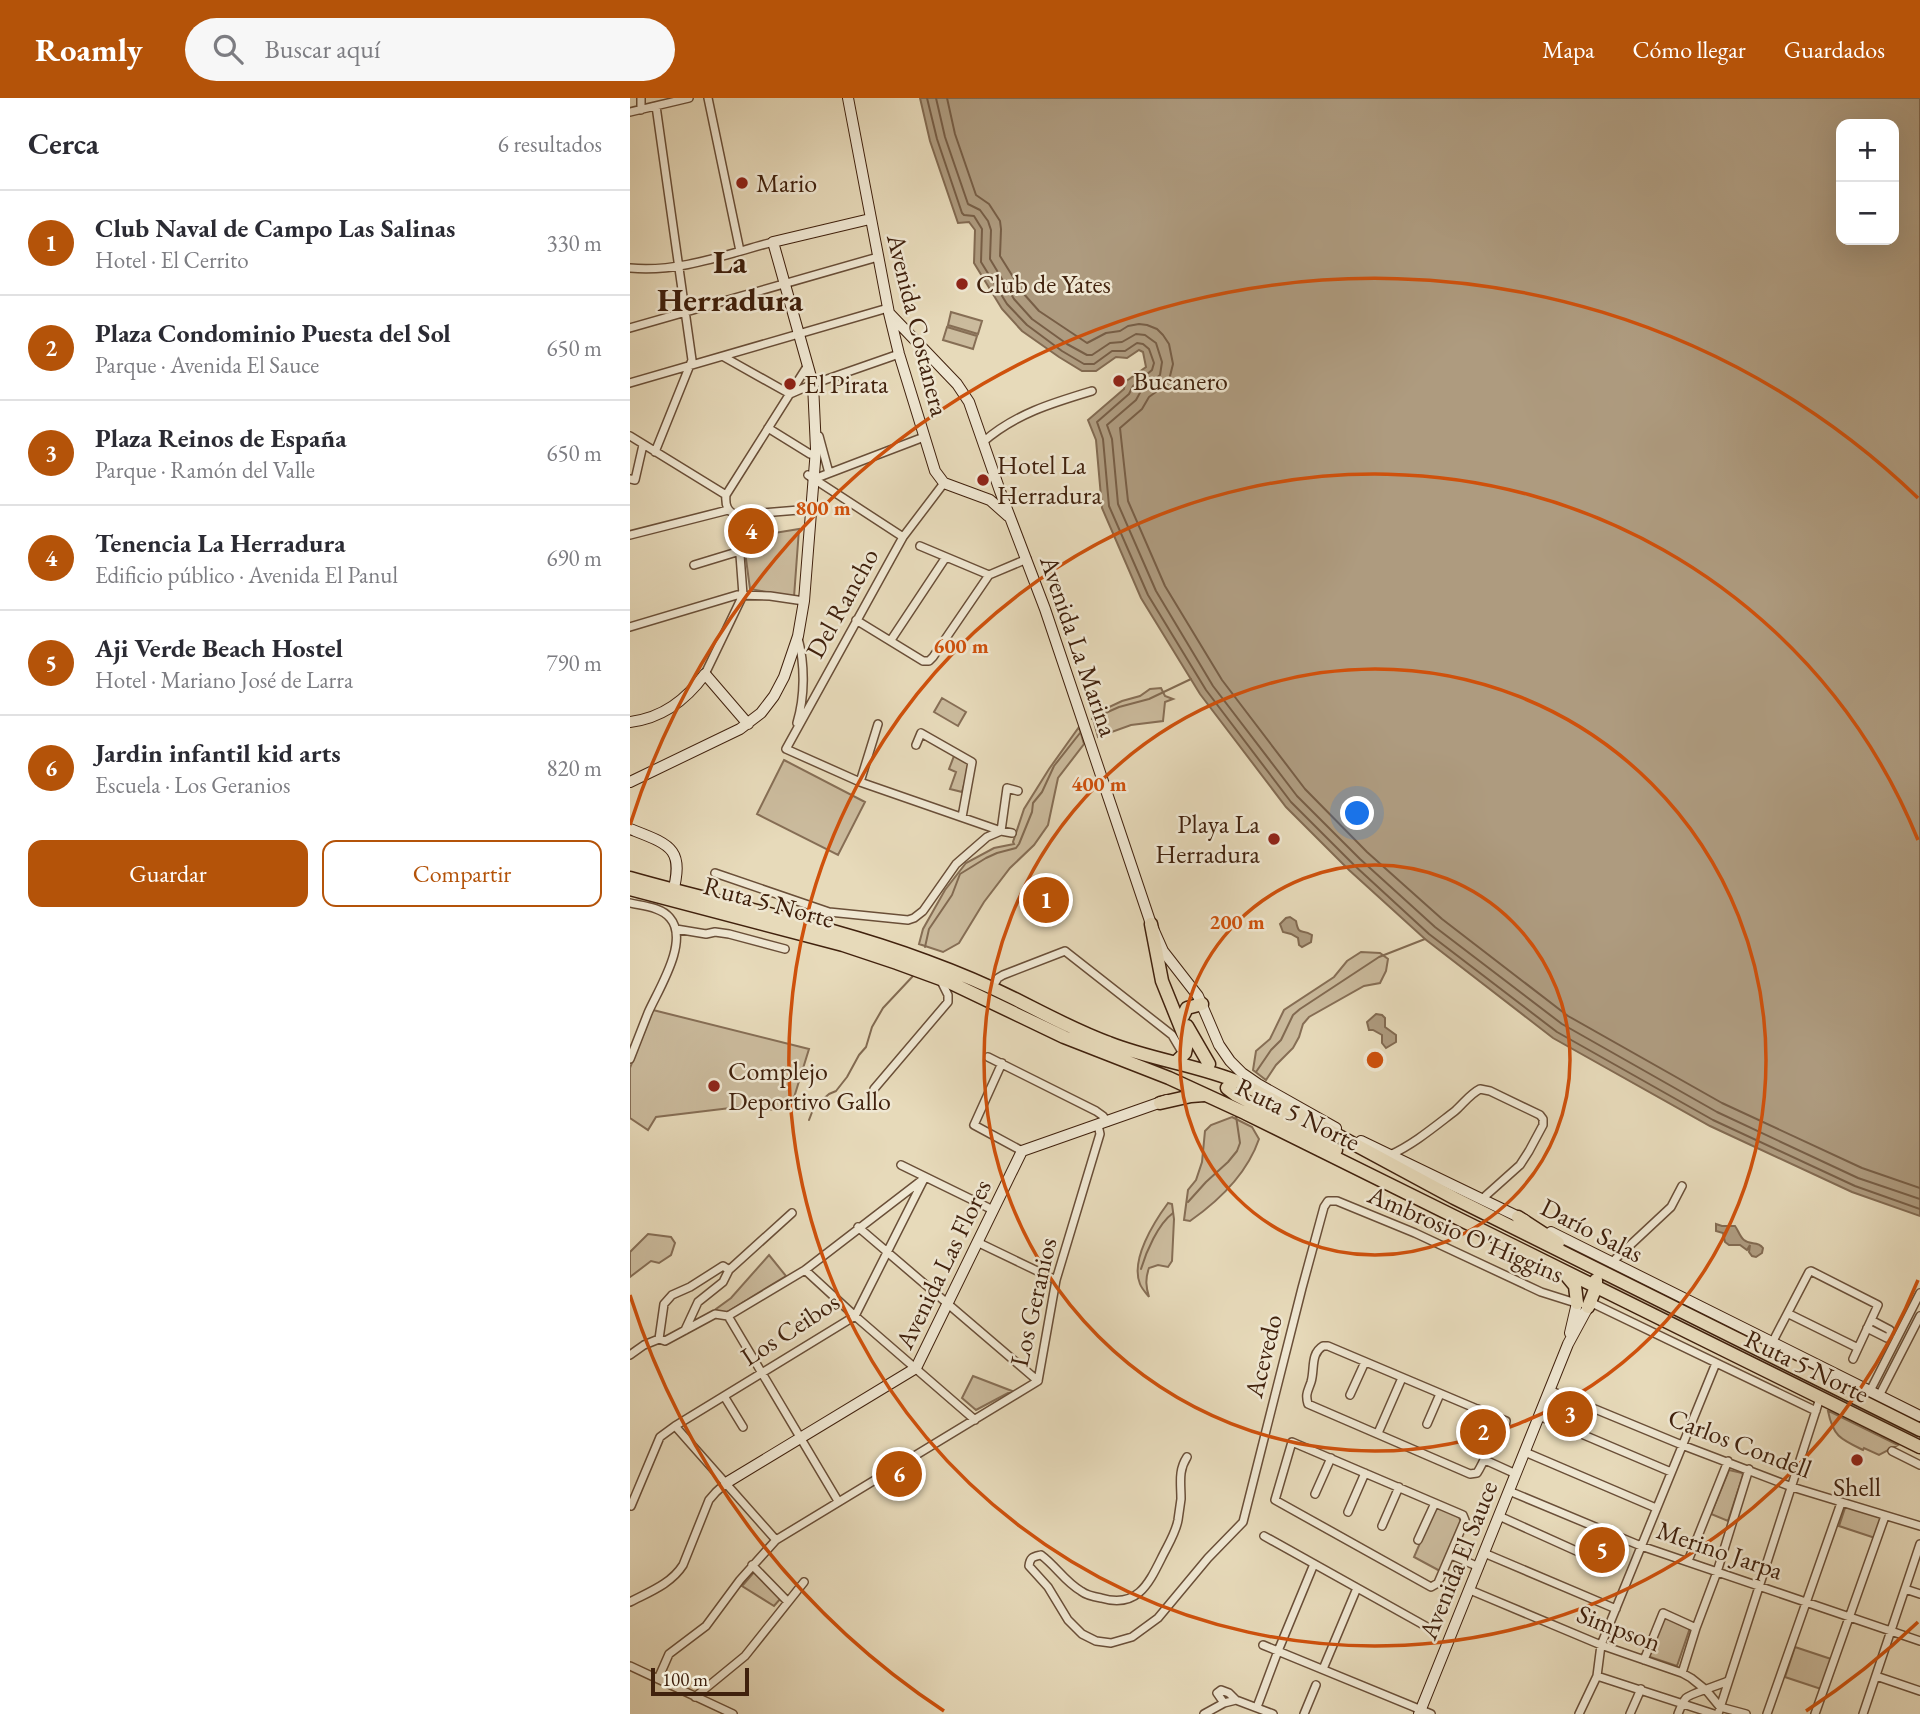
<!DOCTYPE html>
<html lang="es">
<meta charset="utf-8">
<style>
body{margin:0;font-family:"EB Garamond",serif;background:#f7f7f7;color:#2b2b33}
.controls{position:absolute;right:21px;top:21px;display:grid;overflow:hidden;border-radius:14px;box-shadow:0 7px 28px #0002}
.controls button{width:63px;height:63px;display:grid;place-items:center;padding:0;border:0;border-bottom:2px solid #e1e1e2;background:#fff;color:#2b2b33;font:35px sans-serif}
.scale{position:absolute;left:21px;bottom:18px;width:98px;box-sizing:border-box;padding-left:7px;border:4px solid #40210d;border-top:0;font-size:19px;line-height:24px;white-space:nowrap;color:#40210d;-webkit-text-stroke:5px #efe7d2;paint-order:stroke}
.you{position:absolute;left:728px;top:716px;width:24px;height:24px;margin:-18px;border:5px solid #fff;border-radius:50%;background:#1a73e8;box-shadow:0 0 0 10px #1a73e833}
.badge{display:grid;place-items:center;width:46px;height:46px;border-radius:50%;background:#b45309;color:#fff;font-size:23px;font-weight:700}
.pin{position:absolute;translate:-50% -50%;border:4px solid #fff;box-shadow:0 2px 7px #0006}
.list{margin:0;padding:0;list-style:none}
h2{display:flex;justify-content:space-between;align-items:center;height:91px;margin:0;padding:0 28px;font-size:30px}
h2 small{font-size:23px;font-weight:400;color:#7c7c81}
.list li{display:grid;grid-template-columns:46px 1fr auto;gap:21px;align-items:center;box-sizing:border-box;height:105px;padding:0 28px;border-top:2px solid #e1e1e2}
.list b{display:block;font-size:26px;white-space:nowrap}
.list p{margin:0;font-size:23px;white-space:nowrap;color:#7c7c81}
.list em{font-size:23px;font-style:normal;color:#7c7c81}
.actions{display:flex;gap:14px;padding:21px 28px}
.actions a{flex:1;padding:16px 0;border:2px solid #b45309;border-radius:14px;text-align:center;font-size:24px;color:#b45309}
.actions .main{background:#b45309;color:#fff}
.icon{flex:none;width:38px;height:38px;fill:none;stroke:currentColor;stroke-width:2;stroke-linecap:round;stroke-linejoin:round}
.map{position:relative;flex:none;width:1290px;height:1616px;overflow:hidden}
header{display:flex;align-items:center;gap:42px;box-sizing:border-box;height:98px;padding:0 35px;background:#b45309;color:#fff}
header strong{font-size:33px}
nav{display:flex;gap:38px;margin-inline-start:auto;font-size:24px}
.search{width:490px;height:63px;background:#f7f7f7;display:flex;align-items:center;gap:18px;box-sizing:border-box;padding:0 24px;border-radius:38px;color:#7c7c81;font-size:26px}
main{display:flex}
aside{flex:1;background:#fff}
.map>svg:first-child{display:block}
.green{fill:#cbbb9d;stroke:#866e55;stroke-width:2}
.water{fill:#ae9b7f;stroke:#826a51;stroke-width:2;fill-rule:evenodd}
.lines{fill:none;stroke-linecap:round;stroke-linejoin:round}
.shore{stroke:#775e46;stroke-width:2}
.stream{stroke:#826a51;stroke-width:2}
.street-casing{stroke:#6a4f38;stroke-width:10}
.secondary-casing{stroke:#40210d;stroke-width:12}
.highway-casing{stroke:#40210d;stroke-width:15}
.street{stroke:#efe7d2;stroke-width:7}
.secondary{stroke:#efe7d2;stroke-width:10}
.highway{stroke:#e7daba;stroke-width:12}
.ring{fill:none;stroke:#cf510c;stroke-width:3.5}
.poi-dot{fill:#8f2418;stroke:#efe7d2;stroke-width:2.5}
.labels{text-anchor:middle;stroke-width:5;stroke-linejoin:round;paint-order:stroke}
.poi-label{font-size:26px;fill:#40210d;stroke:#efe7d2;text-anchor:start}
.street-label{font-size:26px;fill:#40210d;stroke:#efe7d2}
.district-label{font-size:33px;font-weight:bold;fill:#40210d;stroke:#efe7d2}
.centre{fill:#cf510c;stroke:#efe7d2;stroke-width:3.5}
.ring-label{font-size:21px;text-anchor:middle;font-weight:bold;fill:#cf510c;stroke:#efe7d2;stroke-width:5;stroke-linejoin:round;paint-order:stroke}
</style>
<header>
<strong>Roamly</strong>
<div class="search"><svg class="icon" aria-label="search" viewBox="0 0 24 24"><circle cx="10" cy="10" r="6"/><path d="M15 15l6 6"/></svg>Buscar aquí</div>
<nav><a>Mapa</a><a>Cómo llegar</a><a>Guardados</a></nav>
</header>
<main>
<aside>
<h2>Cerca<small>6 resultados</small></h2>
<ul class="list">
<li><span class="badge">1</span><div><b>Club Naval de Campo Las Salinas</b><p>Hotel · El Cerrito</p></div><em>330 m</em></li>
<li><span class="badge">2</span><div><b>Plaza Condominio Puesta del Sol</b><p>Parque · Avenida El Sauce</p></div><em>650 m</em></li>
<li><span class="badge">3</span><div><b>Plaza Reinos de España</b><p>Parque · Ramón del Valle</p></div><em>650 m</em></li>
<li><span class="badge">4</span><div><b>Tenencia La Herradura</b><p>Edificio público · Avenida El Panul</p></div><em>690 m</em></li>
<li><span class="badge">5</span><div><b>Aji Verde Beach Hostel</b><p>Hotel · Mariano José de Larra</p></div><em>790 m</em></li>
<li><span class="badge">6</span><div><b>Jardin infantil kid arts</b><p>Escuela · Los Geranios</p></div><em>820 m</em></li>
</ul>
<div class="actions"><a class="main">Guardar</a><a>Compartir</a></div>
</aside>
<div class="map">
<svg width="1290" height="1616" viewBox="0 0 1290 1616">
<rect width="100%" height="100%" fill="#e7daba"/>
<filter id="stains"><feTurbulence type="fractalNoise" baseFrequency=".00286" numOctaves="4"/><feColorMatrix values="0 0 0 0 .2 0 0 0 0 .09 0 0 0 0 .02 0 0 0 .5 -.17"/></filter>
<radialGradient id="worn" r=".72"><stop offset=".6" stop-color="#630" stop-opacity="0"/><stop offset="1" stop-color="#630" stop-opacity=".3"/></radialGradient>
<path class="green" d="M321,214l31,9 -4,13 -30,-9z
M317,229l30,9 -4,13 -30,-9z
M169,431l-5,68 -44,-8 -6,-45 25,-2 -1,-8z
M531,590l4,8 8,3 -8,3 -2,19 -32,4 -33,12 -6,-22 30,-14 18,-5 10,-7z
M312,600l24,14 -8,14 -24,-14z
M449,629l5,17 -26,34 -10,47 -14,20 -24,23 -26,34 -25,41 -16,9 -24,-8 4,-15 22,-39 21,-27 28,-15 20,-4 -1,-2 11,-33 25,-40z
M324,658l16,8 -8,28 -12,-3 6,-17 -7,-3z
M154,662l81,42 -27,53 -81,-41z
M731,854l19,1 8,6 -2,12 -6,12 -16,3 -55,31 -6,7 -4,13 -6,11 -17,17 -10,15 -13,-10 3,-19 14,-12 14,-29 50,-33 13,-16z
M23,912l156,39 -17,55 -17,6 -28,-4 -91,11 -8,13 -18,-12v-50z
M602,1019l20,10 7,12c-12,35 -39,61 -69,82l-6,-1 4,-30 8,-10 6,-18 3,-31 6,-6z
M538,1105l4,1 2,15 -2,42 -4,6 -10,-2 -9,3c-4,11 -3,19 0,29 -3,-4 -7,-8 -9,-13 -10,-24 14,-62 28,-81z
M18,1136l23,3 4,6 -4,12 -12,8 -8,-2 -21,16v-25z
M139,1157l17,21 -65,40 -5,-7 15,-11z
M967,1176l323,160v9l-321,-159z
M343,1278l39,15 -36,19 -14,-12z
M930,1299l31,14 -8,19 -34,-14 8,-18z
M1198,1313l3,1 67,33 -19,10 -15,-7 -1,2c-23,-11 -30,-14 -35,-39z
M849,1314l16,7 2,10 -10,19 -12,5 -3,-7 -7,-3z
M1099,1372l13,3 1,2 -15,46 -17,-7z
M1216,1407l36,12 -7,21 -36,-12z
M806,1408l23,11 2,6 -21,48 -26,-14z
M125,1473l26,27 -7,8 -32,-20z
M1034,1517l27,10 -14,41 -30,-10z
M1165,1549l36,12 -10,30 -36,-12z"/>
<path class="water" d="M290,0h1000v1118l-68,-24 -142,-66 -157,-88 -128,-99 -76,-69 -63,-63 -86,-113 -59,-96 -39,-90 -6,-68 -8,-20 36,-31 1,-7 21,-15 -3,-15 -4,-2 -12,8 -11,-1 -20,14h-14l-23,-14 -37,-26 -20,-22 -28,-46 1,-33 -6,-8 -11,1 -28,-82zM1264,26v116h-53v-116z
M660,819l6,4c3,16 5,7 16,14l-1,7 -9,5 -3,-2 -1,-7 -7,-4 -8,-2 -3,-8 6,-6z
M746,916l6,1 3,3v9l11,8v7l-10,6 -4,-5v-8l-9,-5h-4l-2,-8z
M1086,1126l6,2h13c3,4 5,11 9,14 7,6 13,0 19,8l-1,5 -6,4 -4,-1 -3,-4 1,-7 -3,5 -7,-5h-11l-4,-3 -2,-9 -7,-2z"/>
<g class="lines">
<path class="shore" d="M297,0l10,41 25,74 2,2 10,1 8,13 -1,33 26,42 20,21 35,26 22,13h10l18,-13h13l12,-8 6,1 6,5 5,14 -2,7 -19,16 -4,8 -32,28 6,17 6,67 39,89 58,95 85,112 63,63 75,69 128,98 156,88 142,66 65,23
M306,0l9,39 23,67 12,6 8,11 3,9 -1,29 24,40 18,20 35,25 20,11h5l18,-12 12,-1 14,-8 9,1 11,8 6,19 -2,13 -19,16 -5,9 -29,25 5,14 6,65 38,87 57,95 84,110 63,63 75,68 127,97 155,88 141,66 62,21
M317,0l8,36 21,61 13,9 11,17 1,8 -1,27 23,37 16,18 48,32 19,-10 14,-2 8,-5 11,-2 8,1 10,4 6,6 6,9 4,20 -4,16 -5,6 -15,11 -7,12 -22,19 8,73 37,85 57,94 83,109 62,63 75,67 126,97 154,87 140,65 58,20"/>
<path class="stream" d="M462,621l27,-12 30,-8 42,-20
M295,849l4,-18 23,-34 8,-21 26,-16 11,-5 19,-5 3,-4 13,-32 1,-9 9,-11 12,-26 26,-33
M626,974l15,-22 10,-10 12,-25 7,-6 79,-52 46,-18
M179,1022l5,-13 15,-13 7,-3 11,-14 12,-22 7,-8 6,-20 11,-19 30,-32
M558,1104l18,-20 22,-20 9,-11 3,-8 -4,-27
M511,1171c5,-17 17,-45 32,-56"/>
<defs>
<path id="street" d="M78,0l32,153
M11,12v-12
M0,14l59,-14
M0,170c48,5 97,-14 143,-26
M0,230l248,-71
M94,259l66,37
M0,285l258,-75
M160,296l23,-10 86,-30
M138,330l42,26
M0,338l96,59
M189,338l10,37
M353,344c32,-28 69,-39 109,-51
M25,354l37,-92 -36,-254
M178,377l6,4 110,-42
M0,381l5,1 8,-35
M184,381l89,58
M314,385l-41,54 -10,18 -107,194 74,33 141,49 11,2
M107,417c-10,-3 -12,-10 -11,-20l82,-130
M107,417l74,-6
M0,437l98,-25
M290,448l69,29
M64,467l46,-14
M359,477l38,-16
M226,522l67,41h6l4,-4 56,-82
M0,529l107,-32 33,1 34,5
M261,542l55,-83
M75,576l38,-79 -6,-80
M167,625c8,-27 8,-58 1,-85
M286,647l5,-12 51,29 -10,55
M230,684l18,-58
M85,775l114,39 79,8 6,-2 9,-7 33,-47 31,-27 14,-6 6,-43 11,3
M0,805c13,3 31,4 40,15 20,23 -12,72 -22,95 -6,15 -12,31 -18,46
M46,831l30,5 9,-2 14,2 56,15
M362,890l6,-10 5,-3 62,-24 107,84 10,17
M358,959l108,54 7,5 4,6
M372,965l-28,62 48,26
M244,991l74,-87v-7l-8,-16
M760,1057c24,-11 44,-28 65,-44 9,-8 15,-17 25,-22l10,2 50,24 3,4v6l-14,26 -9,14 -38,34
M271,1067l92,45
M228,1129l180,154
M347,1144l79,38
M981,1165l60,-56 11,-21
M175,1172l50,46 120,104
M962,1205l224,108
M1159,1216l69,34
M98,1218l-13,-2 -50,27 -6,-2 5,-35 8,-9 18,-8 33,-21 6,4 63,-57
M98,1218l77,-46 117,-90
M98,1218l110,185
M1241,1222l19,10v5
M1237,1230l20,10 3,-3
M55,1232l13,-28 25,-20 6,-12
M1142,1245l37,-71 2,-1 67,34 -25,54
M693,1248h5l168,71 3,12c-9,14 -13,30 -22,44l-7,1 -162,-70c-3,-10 0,-13 3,-22 4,-13 -1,-28 12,-36z
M0,1257l14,-10 15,-6
M919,1292l133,55 110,42 128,39
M1240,1293l50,-98
M720,1297l15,-33
M94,1298l19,31
M1249,1298l41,-80
M909,1318l132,56
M866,1319l10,4 -1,6 -6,2
M797,1326l13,-30
M45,1328l101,114
M748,1335l24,-55
M836,1337l12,-26
M662,1344l171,73 2,5 -27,63 -7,4 -156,-87z
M1262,1353l28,14
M895,1354l131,56
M557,1359c-9,14 -6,26 -6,42 -1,7 -2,14 -3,21 -2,12 -9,23 -15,35 -14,28 -25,54 -62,43 -6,-1 -15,-3 -20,-7 -16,-9 -25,-25 -40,-36 -8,2 -11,2 -12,11l19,21 20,33 14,14 14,7 15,2 21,-6 26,-19 50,-60 35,-36 59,-234 22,-81 4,-6h9l78,32 126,59 38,12
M855,1362l31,14
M879,1393l132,55 279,95
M685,1396l16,-36
M1,1408l29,-69 15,-11 180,-110 70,-139
M718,1414l17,-39
M869,1418l104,47 13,-29
M752,1428l17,-39
M634,1438l165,92
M788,1442l17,-37
M854,1455l132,56
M821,1457l28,12
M1058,1463l40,-100
M122,1467l36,37
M1275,1491l15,5
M840,1492l131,55 81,28 9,5 15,12 14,17 26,7
M0,1504c19,-10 41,-18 53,-37l26,-65 7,-8 10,-9
M633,1547l168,69
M1014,1562l19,-47 33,15
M0,1568l103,48
M693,1571l34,-81
M1052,1575l14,-45 21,-56 32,-103
M967,1578l117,38
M1246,1578l44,15
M28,1581l11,-25 37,-28 34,-46 36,-40 262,-159 18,-101 44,-146 -2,-9
M65,1599l50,-41 59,-74
M594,1605l-7,-10 4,-3 8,3 7,7
M627,1609l21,-56 36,-87
M574,1616l20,-11 12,-3 37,14
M674,1616l12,-29
M949,1616l18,-38 4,-31 115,-282
M1000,1616l11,-25
M1048,1616c2,-5 4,-11 8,-16 3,-4 34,-13 42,-17
M1088,1616l102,-316
M1137,1616l74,-211
M1185,1616l69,-195
M1233,1616l57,-170"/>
<path id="secondary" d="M218,0l41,215 10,41 36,117 9,12 46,17 18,16
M259,215l68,71 12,18 31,89 45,118 106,315 12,27 35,45 21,49 11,16 12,12 16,11 78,44
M0,624c33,-4 56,-22 75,-48l43,50
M0,684l110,-53 21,-16 13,-17 10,-19 14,-41 6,-35 12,-152 -3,-65 -40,-142 97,-23
M0,731c41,16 55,19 42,67
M731,1043l164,79
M921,1134l369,184
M940,1235l7,-30
M96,1385l190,-115 106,-217 145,-51
M789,1616l149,-370 20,-37 4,-4"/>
<path id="highway" d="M0,780c98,28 200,47 296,83 30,11 59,23 87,37 32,16 63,33 96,45 43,17 89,22 132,40l213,115 466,232
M0,791l213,56 54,18 52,19 115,55 105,41 76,35 675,334
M521,826l11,57 25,62 -2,10 -9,9
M553,918l4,-8 15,-4
M557,928l22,38
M597,990l9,7 70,36 30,19
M530,1005l31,-7 13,-1
M888,1119l40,26
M935,1176l10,12 2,17
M958,1209l8,-20v-7"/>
</defs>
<use href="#street" class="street-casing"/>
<use href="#secondary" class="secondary-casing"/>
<use href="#highway" class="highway-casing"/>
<use href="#street" class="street"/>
<use href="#secondary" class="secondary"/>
<use href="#highway" class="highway"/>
</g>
<g class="ring">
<circle cx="745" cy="962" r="195"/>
<circle cx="745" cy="962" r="391"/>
<path d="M1288 1182A586 586 0 1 1 1288 742"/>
<path d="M1288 1524A781 781 0 0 1 1176 1613M314 1613A781 781 0 0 1 0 1197M0 727A781 781 0 0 1 1288 400"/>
</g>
<g class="poi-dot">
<circle cx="112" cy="85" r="7"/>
<circle cx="332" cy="186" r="7"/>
<circle cx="489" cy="283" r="7"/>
<circle cx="160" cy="286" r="7"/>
<circle cx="353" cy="382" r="7"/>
<circle cx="644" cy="741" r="7"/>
<circle cx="84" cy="988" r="7"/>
<circle cx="1227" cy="1362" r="7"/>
</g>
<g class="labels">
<g class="poi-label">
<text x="126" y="94">Mario</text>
<text x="346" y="195">Club de Yates</text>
<text x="503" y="292">Bucanero</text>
<text x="174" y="295">El Pirata</text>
<text x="367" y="376">Hotel La<tspan x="367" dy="30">Herradura</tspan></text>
<text x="630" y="735" text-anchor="end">Playa La<tspan x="630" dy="30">Herradura</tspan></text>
<text x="98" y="982">Complejo<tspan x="98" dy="30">Deportivo Gallo</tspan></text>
<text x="1227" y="1398" text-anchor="middle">Shell</text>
</g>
<g class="street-label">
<text transform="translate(288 227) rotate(76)" y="9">Avenida Costanera</text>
<text transform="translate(212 505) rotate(-61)" y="9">Del Rancho</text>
<text transform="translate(449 548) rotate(71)" y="9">Avenida La Marina</text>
<text transform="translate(139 804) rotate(15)" y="9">Ruta 5 Norte</text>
<text transform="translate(668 1016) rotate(26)" y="9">Ruta 5 Norte</text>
<text transform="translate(962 1132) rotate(27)" y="9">Darío Salas</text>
<text transform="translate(836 1136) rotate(23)" y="9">Ambrosio O'Higgins</text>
<text transform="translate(313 1166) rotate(-64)" y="9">Avenida Las Flores</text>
<text transform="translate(403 1204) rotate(-77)" y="9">Los Geranios</text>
<text transform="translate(160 1231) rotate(-33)" y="9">Los Ceibos</text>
<text transform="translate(633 1258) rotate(-76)" y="9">Acevedo</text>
<text transform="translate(1177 1268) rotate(26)" y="9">Ruta 5 Norte</text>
<text transform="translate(1110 1345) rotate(21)" y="9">Carlos Condell</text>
<text transform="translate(1090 1452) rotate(19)" y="9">Merino Jarpa</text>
<text transform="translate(828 1462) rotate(-68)" y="9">Avenida El Sauce</text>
<text transform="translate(989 1530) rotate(21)" y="9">Simpson</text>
</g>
<g class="district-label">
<text x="100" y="175">La<tspan x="100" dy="38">Herradura</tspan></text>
</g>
</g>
<circle cx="745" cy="962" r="10" class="centre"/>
<g class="ring-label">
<text x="193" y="417">800 m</text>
<text x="331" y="555">600 m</text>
<text x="469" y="693">400 m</text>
<text x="607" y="831">200 m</text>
</g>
<rect width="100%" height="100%" filter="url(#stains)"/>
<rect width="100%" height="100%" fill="url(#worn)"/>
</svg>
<div class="controls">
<button>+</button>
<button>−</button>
</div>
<div class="scale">100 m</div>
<div class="you"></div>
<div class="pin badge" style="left:416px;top:802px">1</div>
<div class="pin badge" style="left:853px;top:1334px">2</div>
<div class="pin badge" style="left:940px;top:1316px">3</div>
<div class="pin badge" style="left:121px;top:433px">4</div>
<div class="pin badge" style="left:972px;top:1452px">5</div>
<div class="pin badge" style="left:269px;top:1376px">6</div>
</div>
</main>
